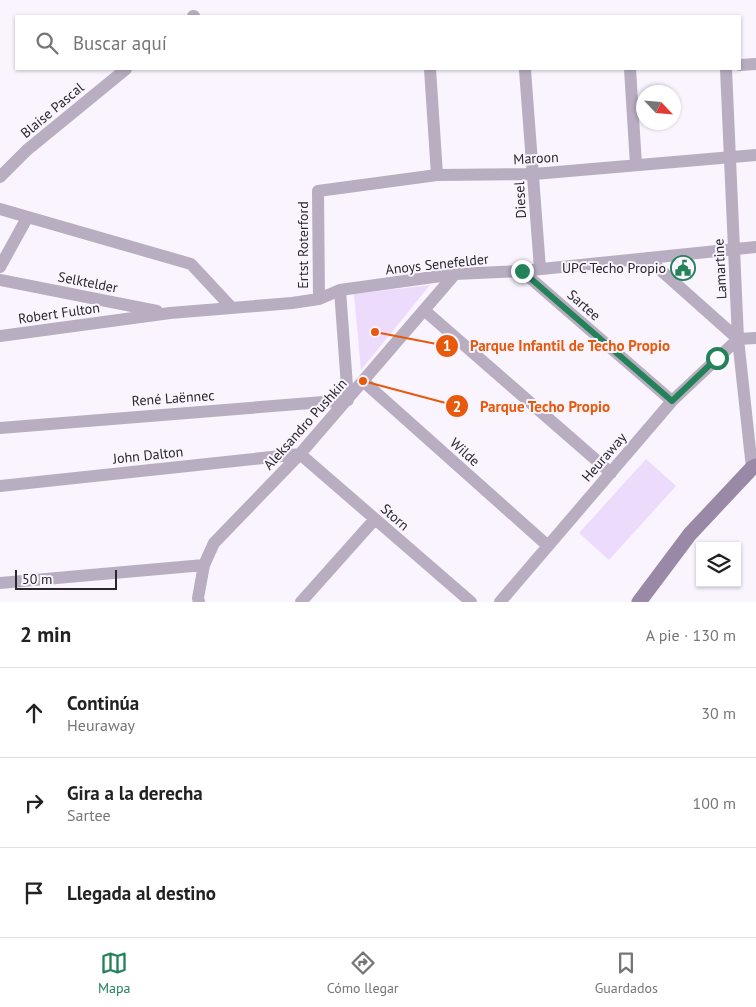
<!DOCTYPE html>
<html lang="es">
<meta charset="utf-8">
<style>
body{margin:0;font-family:"PT Sans",sans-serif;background:#f2f2f2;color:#222}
.controls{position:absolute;right:15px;bottom:15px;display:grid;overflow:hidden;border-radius:0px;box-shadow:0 1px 4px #0004}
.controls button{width:45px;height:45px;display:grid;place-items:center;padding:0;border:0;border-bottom:1px solid #e0e0e0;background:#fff;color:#222;font:25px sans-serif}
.compass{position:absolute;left:636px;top:85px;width:45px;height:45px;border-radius:50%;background:#fff;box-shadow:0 1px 4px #0004;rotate:116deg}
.scale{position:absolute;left:15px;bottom:12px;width:102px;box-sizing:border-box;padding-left:5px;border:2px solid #2a272d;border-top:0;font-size:14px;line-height:18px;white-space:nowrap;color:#2a272d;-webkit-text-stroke:4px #f9f4fe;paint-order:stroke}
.stop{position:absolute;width:15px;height:15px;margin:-11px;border:4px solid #248258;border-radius:50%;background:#fff}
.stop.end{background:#248258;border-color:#fff;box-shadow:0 1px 5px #0008}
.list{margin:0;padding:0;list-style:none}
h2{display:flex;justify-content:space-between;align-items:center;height:65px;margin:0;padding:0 20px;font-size:21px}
h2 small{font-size:16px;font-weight:400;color:#767676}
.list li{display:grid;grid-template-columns:32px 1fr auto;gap:15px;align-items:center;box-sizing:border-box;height:90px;padding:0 20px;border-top:1px solid #e0e0e0}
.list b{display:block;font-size:19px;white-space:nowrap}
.list p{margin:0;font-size:16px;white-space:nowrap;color:#767676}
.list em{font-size:16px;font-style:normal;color:#767676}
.icon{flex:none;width:28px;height:28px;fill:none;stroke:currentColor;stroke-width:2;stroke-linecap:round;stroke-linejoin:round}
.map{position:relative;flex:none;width:756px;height:602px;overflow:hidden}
.search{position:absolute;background:#fff;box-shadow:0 1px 4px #0004;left:15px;right:15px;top:15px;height:55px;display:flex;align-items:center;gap:12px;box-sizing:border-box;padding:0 18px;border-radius:0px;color:#767676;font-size:19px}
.sheet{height:335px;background:#fff}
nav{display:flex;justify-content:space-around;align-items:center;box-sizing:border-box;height:70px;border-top:1px solid #e0e0e0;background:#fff;font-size:14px;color:#767676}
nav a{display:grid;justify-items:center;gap:2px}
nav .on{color:#248258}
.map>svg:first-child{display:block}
.green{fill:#eddbfc}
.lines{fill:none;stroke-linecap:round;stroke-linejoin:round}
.street{stroke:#b8adc1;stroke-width:12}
.secondary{stroke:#9989a6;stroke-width:15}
.route{stroke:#248258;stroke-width:6}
.labels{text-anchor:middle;stroke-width:4;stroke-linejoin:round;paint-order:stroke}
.street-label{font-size:14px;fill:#2a272d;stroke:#f9f4fe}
.poi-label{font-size:14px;fill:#2a272d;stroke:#f9f4fe;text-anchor:end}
.leader{fill:none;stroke:#e8590c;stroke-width:2}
.callout-dot{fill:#e8590c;stroke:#f9f4fe;stroke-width:2}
.mark-label{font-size:15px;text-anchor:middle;font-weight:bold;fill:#fff}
.callout-label{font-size:15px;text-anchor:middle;font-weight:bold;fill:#e8590c;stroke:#f9f4fe;stroke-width:4;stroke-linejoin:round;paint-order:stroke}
</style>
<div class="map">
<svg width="756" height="602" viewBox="0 0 756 602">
<rect width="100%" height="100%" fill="#f9f4fe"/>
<path class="green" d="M430,285l-69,85 -7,-76z
M646,459l30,27 -67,74 -30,-27z"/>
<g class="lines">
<path class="street" d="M193,16h1
M740,65l16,-1
M430,69l7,106
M630,69l6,96
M726,69l12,270 14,129
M525,70l15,199
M0,177l27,-27 99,-81
M0,209l191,55 41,44
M647,258l91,81
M0,267l27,-49
M522,271l150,130
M0,280l157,31
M319,299l-1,-108 119,-16 97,-1 222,-19
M424,310l187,163
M0,336l170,-23 122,-10 27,-4 21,-9 115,-16 67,-3 234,-24
M738,339l18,-1
M363,381l185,165
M0,428l348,-28 -8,-110
M0,486l300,-32 171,148
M0,583l204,-18
M199,602l-1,-4 6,-33 10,-22 86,-89 155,-180
M301,602l74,-83
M500,602l172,-201 66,-62"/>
<path class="secondary" d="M639,602l51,-68 62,-66 4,-2"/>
</g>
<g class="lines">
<path class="route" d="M522,271l150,130 45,-43"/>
</g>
<defs>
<symbol id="civic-ring" viewBox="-11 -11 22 22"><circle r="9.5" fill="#f9f4fe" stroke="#248258" stroke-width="1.5"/><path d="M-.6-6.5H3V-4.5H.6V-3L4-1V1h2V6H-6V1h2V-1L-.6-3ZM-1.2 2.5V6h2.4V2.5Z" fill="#248258"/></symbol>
</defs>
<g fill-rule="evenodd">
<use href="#civic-ring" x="669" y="254" width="28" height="28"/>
</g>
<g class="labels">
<g class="street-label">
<text transform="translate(52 110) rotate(-40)" y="5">Blaise Pascal</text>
<text transform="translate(536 158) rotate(-3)" y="5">Maroon</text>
<text transform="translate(520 200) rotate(-93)" y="5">Diesel</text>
<text transform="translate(303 245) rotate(-90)" y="5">Ertst Roterford</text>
<text transform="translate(437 264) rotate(-6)" y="5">Anoys Senefelder</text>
<text transform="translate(720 269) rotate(-93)" y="5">Lamartine</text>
<text transform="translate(88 282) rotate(11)" y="5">Selktelder</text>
<text transform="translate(584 305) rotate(41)" y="5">Sartee</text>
<text transform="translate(59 313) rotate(-8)" y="5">Robert Fulton</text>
<text transform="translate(173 398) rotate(-4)" y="5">René Laënnec</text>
<text transform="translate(305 424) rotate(-48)" y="5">Aleksandro Pushkin</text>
<text transform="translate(465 452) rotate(42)" y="5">Wilde</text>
<text transform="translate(148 455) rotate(-6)" y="5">John Dalton</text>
<text transform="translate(604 457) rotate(-49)" y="5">Heuraway</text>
<text transform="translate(395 517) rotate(41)" y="5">Storn</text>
</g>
<g class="poi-label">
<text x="666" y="273">UPC Techo Propio</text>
</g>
</g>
<path class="leader" d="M375 332L447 346M363 381L457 406"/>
<g class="callout-dot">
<circle cx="375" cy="332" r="5"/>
<circle cx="363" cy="381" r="5"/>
<circle cx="447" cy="346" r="12"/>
<circle cx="457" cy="406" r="12"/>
</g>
<g class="mark-label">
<text x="447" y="351">1</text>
<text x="457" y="412">2</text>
</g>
<g class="callout-label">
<text x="570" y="351">Parque Infantil de Techo Propio</text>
<text x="545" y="412">Parque Techo Propio</text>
</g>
</svg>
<div class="controls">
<button><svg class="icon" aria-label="layers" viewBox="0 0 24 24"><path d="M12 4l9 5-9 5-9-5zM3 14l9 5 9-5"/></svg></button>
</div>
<svg class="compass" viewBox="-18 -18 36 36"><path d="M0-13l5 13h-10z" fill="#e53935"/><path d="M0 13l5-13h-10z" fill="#767676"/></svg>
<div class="scale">50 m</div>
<div class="stop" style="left:717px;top:358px"></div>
<div class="stop end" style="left:522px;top:271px"></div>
<div class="search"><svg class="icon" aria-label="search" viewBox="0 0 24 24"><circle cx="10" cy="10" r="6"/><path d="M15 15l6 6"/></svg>Buscar aquí</div>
</div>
<section class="sheet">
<h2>2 min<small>A pie · 130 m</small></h2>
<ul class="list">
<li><svg class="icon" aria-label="ahead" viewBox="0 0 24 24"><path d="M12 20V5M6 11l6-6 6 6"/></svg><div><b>Continúa</b><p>Heuraway</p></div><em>30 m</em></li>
<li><svg class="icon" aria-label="right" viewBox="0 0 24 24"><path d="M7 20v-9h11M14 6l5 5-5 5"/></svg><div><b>Gira a la derecha</b><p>Sartee</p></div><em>100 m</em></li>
<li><svg class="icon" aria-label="arrive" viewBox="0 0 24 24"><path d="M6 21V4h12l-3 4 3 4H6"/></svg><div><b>Llegada al destino</b></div></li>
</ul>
</section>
<nav>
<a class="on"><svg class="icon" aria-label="map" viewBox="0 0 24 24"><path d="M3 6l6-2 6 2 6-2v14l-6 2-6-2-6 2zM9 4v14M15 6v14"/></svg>Mapa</a>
<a><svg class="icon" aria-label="directions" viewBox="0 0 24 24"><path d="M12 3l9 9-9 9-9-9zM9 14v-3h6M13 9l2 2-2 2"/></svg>Cómo llegar</a>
<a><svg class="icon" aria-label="saved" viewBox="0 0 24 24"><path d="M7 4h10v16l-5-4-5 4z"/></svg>Guardados</a>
</nav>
